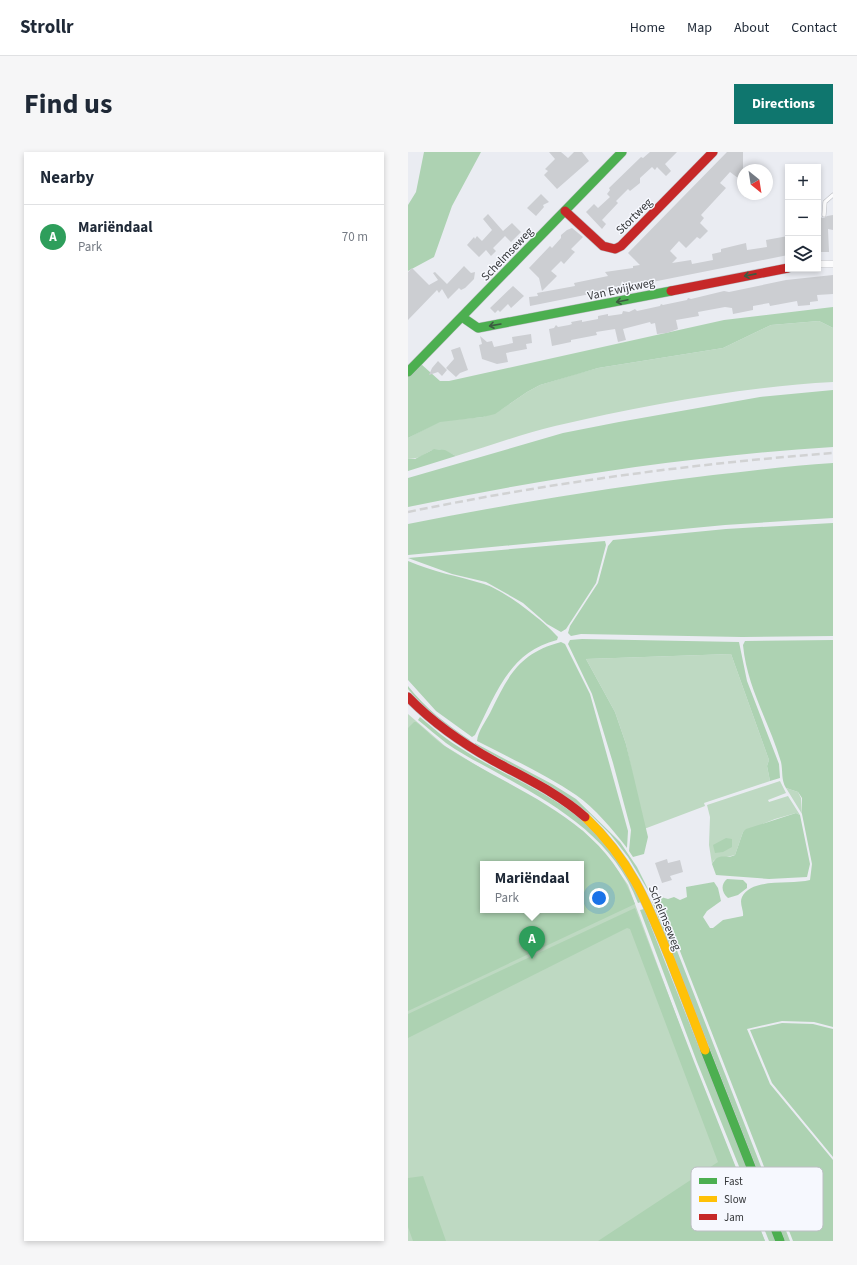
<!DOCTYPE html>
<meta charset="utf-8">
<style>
body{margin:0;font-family:"Source Sans 3",sans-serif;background:#f6f6f7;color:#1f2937}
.controls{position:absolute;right:12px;top:12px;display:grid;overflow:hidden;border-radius:0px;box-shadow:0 2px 6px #0003}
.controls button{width:36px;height:36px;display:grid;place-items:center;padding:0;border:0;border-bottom:1px solid #e0e1e3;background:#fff;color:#1f2937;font:20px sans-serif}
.compass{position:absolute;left:329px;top:12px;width:36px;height:36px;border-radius:50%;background:#fff;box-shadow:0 2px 6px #0003;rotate:150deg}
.you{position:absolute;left:191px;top:746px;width:14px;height:14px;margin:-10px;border:3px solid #fff;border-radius:50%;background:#1a73e8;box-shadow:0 0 0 6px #1a73e833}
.badge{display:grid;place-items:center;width:26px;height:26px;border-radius:50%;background:#0f766e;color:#fff;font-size:13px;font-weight:700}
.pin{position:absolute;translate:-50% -33px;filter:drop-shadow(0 1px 2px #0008)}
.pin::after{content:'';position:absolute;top:21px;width:14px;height:12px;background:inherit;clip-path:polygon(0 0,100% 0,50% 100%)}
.popup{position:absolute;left:72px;top:709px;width:104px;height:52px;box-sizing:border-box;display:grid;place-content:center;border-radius:0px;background:#fff;filter:drop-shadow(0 1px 3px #0005);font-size:13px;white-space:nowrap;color:#747a83}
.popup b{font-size:15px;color:#1f2937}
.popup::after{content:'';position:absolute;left:50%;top:100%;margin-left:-8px;border:8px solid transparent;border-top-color:#fff}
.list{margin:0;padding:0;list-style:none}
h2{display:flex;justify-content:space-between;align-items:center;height:52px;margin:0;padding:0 16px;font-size:17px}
h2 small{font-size:13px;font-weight:400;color:#747a83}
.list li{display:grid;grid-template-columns:26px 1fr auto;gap:12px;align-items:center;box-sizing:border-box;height:64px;padding:0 16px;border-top:1px solid #e0e1e3}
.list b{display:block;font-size:15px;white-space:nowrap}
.list p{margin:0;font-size:13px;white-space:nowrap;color:#747a83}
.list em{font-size:13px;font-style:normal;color:#747a83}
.icon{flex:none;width:22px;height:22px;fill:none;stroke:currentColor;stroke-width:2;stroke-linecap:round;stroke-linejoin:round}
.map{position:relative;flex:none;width:425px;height:1089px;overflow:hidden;border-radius:0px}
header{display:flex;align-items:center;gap:24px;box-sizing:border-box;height:56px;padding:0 20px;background:#fff;border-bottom:1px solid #e0e1e3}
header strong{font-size:19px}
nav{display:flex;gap:22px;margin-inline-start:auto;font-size:14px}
.intro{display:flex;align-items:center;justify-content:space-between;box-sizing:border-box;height:96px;padding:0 24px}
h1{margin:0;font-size:28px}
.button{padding:10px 18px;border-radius:0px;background:#0f766e;color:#fff;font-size:14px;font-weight:700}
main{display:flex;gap:24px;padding:0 24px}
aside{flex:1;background:#fff;border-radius:0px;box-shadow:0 2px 6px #0003}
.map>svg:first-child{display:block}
.green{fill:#bed9c2;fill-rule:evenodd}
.forest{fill:#add2b2;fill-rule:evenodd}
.building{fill:#ccced2}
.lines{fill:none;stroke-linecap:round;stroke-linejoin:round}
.lane-casing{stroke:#bdbfc4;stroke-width:4.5}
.street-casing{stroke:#bdbfc4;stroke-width:8}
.fast-casing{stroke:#bdbfc4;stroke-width:10}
.slow-casing{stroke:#bdbfc4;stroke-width:10}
.jam-casing{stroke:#bdbfc4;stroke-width:10}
.lane{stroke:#fcfcfd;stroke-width:3.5}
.street{stroke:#fcfcfd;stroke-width:7}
.fast{stroke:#4caf50;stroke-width:9}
.slow{stroke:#ffc107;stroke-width:9}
.jam{stroke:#c62828;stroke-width:9}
.rail{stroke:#d1d2d3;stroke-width:2.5;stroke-dasharray:8 4;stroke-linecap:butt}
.oneway{stroke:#3c5b41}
.labels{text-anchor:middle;stroke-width:3;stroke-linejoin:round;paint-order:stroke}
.street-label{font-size:12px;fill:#35373a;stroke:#f6f8fe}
.key{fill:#f6f8fe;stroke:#bcbec3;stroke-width:1}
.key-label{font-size:11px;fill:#35373a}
</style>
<header>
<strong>Strollr</strong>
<nav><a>Home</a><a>Map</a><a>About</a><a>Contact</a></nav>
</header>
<div class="intro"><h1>Find us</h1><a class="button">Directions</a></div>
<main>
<aside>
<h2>Nearby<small></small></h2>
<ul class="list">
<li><span class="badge" style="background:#2e9e5b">A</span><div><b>Mariëndaal</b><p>Park</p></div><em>70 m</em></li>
</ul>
</aside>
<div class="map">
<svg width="425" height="1089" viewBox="0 0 425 1089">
<rect width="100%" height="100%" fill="#eaecf2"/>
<path class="green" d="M411,169l14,7v54c-92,5 -188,23 -278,44 -33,8 -66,20 -99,30 -31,-16 -24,3 -48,3v-21l32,-17 43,-4 19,-8 25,-17 13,-7 36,-11 22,-6 125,-20 48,-23z
M323,502l38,106 -2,6 3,15 -66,22 1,3 -61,23 -18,-85 -11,-32 -29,-53z
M0,562l37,32 138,85c17,17 32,34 45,54l66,179 71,177h-357zM75,712h98v46h-98z
M372,629l6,12 -18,7 1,2 19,-6 12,19 -4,-2 -21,6 -32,13 -8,23 -21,5 -2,4 -3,-19 1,-28 -3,-12z
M378,636l12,4 3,6 1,16z"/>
<path class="forest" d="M16,0h57l-29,54 -18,51 -26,14v-66l8,-13z
M425,155v21l-14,-7 -48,4 -48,23 -125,20 -58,17 -13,7 -32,22 -12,3 -43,5 -32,16v-61l13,-13 19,17h9l275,-61z
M425,238v57c-143,9 -285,31 -425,60v-29l155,-45 56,-11 141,-25z
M26,297l11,1 11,6 -48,15v-12h7z
M425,311v55l-108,7 -317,30v-31c101,-20 202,-37 305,-49 40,-4 80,-10 120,-12z
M425,371v113l-91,1 -161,-3 -10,2 -3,-3 2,-7 28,-43 10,-37 5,-6 113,-11z
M197,389l1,4 -10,38 -30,46 -5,3 -14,-8 -24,-21 -37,-21 -34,-8 -44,-16z
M0,409c25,11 50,15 76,23 20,6 60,37 74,53l-1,3c-48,12 -61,54 -82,95l-3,2 -36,-26 -28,-31z
M174,487l157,3 8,39 32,83 1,14 -10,3 -3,-15 2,-6 -38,-106 -145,5 29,53 11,32 22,93 -4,17 -11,3 -4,-6 2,-21 -18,-67 -21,-69 -24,-50 2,-4z
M425,488v387l-19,-5 -32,-1 -35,8 23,55 63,76v81h-40l-115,-295 -21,-47 4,-2 7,2 6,-2 6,3 7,-3 -1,-10 28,-5 4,6 3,13 -14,10 -4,6 7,11h3l10,-8 20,-4c1,-5 -4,-13 -1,-19 10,-20 50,-12 68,-17l2,-16 -10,-50v-16l-4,-6 -12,-4c-5,-8 -3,-17 -5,-26 -12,-41 -34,-74 -38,-117l2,-4z
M153,490l4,2 25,50 38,137 -1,17c-14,-18 -32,-40 -51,-53 -31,-21 -66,-37 -99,-54 1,-10 9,-20 13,-28 18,-37 29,-60 71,-71z
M0,534c17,22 39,39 62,54l-1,1c-23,-14 -43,-31 -61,-52z
M12,565c14,12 27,23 42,32 37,24 81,40 116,68 28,23 48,53 63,85l-3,1c-25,-67 -85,-99 -144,-132 -16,-9 -33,-17 -48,-28 -9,-7 -18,-15 -28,-23z
M6,570h2c10,8 19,18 30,25 70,46 157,70 189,157l-227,107v-283zM75,712h98v46h-98z
M67,591l77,41 24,15 44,43 17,25 12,24v1l-21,-35 -18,-23 -20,-20 -40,-28 -75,-41z
M388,661l4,2 10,49 -3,13 -38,2 -53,-4 -4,-11c7,-13 15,-4 23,-9l8,-23 3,-3z
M318,686l6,1v8l-9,5 -8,1 -2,-8z
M319,727l16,1 4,4v4l-9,7 -10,3c-6,-5 -8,-13 -1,-19z
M244,749h3l21,47 114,293h-5z
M227,756l60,156 70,177h-167l120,-79 -88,-233 -3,-1 -219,110v-24z
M236,757l132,332h-7l-72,-179 -57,-152z
M374,871l31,1 20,5v128l-61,-74 -22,-53z
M15,1024l23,65h-33l-5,-14v-49z"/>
<path class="building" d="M141,0h12l7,6 6,-6h8l7,9 -32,28 -13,-14 4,-4 -3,-2 10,-10z
M242,0h27l-12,12 6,7 -5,5 -9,-9 -2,3 -3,-3 -12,11v5l-10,8 -2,-2 -12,12 2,2 -16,17 4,4 -4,5 -16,-17 8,-8 4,4 12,-11 -3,-3 3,-4 -1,-2 32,-31 2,1z
M319,0h16v21l-5,5 -8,-6 -10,11 6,5 -25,27 3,3 -4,5 8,8 -8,8 -3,-2 -11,11 -7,-7 -9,10 7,7 -5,5 19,-3 1,4 21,-4 -1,-6 9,-2v-3l25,-6 1,7 20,-3 -1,-7 22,-4v19l-161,32 -5,-6 -2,7 -90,18 -1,-9 9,-1 -1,-3 38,-7 -1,-3 34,-7 -3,-4 28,-4v-2l7,-1 -12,-12z
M133,42l8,8 -6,3 1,2 -8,9 -9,-8z
M80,62l15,17 9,-8 9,9 -10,10 -6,-6 -12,12 3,3 -5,5 -5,-6 -7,7 -12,-12 7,-8 1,2 2,-3 5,5 10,-11 -9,-11z
M425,63v15l-5,-1 1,23h-11v-35l6,1 3,-2z
M164,76l11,9 -12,12 4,3 -2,2 -9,10 -3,-3 -10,10 6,5 -15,15 -3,-13 -10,-10 21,-22 2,2 9,-10v-3l6,-5z
M56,114l7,7 4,-1 -1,7 -9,9 -4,2 -2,-2 -11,11 -6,-10 -3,4 -2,-3 -29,30v-48l4,-4 17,17 9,-5 -5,-7 2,-1 12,12z
M425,123v19l-16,1 1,6 -8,1v3l-12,1 -1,-5 -27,5 -1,-3 -16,3v4l-20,4 -1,-6 -7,-1 -27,5 1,4 -23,4 2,9 -11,4 -10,1 -2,-11 -4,1 -1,-2 -27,7 3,11 -8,2 -3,-13 -19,3 1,3 -26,5v2l-19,4 -3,-17 5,-1 2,-3 2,2 11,-2 3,-1 -1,-2 11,-2v2l16,-3v-3l10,-2v2l14,-2 1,-3 6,1 6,-3 2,2 23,-5 1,-2 2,1 24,-5 1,-2 3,1 33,-8 5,1 57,-12z
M105,134l11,10 -13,12 -3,-4 -8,8 -2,-2 -3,3 -5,-5z
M123,182l1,9 -6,1 1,5 -21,4 2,9 -11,2 -15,-5 -3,-14 3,-1 -2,-8 7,6 5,-1 2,6 19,-4 -1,-6z
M52,195l8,23 -8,3 -4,4 -10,-9 8,-9 -3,-9z
M30,209l9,9 -5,6 -4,-4 -9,3 3,-7z
M259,707l1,4 12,-3 3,12 -13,4 2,4 -10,3 -7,-20z"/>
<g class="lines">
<defs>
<path id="lane" d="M416,63l1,-13 8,-7"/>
<path id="street" d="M410,112h15"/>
<path id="fast" d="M54,165l16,11 193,-37
M0,220l214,-220
M297,898l75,191"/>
<path id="slow" d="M177,665c46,44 62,85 85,142 12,31 24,61 35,91"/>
<path id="jam" d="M157,59l38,35 12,3 6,-3 92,-94
M263,139l117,-23
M0,545c25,26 54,46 86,64 31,17 64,32 91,56"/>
</defs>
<use href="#lane" class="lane-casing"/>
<use href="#street" class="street-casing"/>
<use href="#fast" class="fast-casing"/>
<use href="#slow" class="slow-casing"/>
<use href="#jam" class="jam-casing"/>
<use href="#lane" class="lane"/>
<use href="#street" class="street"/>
<use href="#fast" class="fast"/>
<use href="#slow" class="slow"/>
<use href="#jam" class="jam"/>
<path class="rail" d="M0,360c140,-29 282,-48 425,-59"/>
</g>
<defs><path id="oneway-shaft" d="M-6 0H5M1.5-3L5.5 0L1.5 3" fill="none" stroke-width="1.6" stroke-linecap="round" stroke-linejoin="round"/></defs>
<g class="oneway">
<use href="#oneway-shaft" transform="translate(342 123) rotate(169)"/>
<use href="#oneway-shaft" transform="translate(214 149) rotate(168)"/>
<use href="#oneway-shaft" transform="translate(87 173) rotate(170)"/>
</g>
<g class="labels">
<g class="street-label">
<text transform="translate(226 64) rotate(-45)" y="4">Stortweg</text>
<text transform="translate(99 102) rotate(-46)" y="4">Schelmseweg</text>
<text transform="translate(213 137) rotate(-12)" y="4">Van Ewijkweg</text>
<text transform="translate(257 766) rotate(68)" y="4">Schelmseweg</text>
</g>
</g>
<rect x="283" y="1015" width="132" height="64" rx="6" class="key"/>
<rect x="291" y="1026" width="18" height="6" fill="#4caf50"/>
<rect x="291" y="1044" width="18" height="6" fill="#ffc107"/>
<rect x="291" y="1062" width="18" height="6" fill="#c62828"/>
<g class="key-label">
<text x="316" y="1033">Fast</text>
<text x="316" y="1051">Slow</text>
<text x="316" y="1069">Jam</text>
</g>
</svg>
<div class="controls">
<button>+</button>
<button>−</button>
<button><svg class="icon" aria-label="layers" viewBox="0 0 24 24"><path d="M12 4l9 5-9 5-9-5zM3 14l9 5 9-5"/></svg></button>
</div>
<svg class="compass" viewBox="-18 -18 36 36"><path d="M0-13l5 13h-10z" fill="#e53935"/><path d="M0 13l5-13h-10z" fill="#747a83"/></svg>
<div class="you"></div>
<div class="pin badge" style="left:124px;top:807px;background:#2e9e5b">A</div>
<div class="popup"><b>Mariëndaal</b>Park</div>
</div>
</main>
